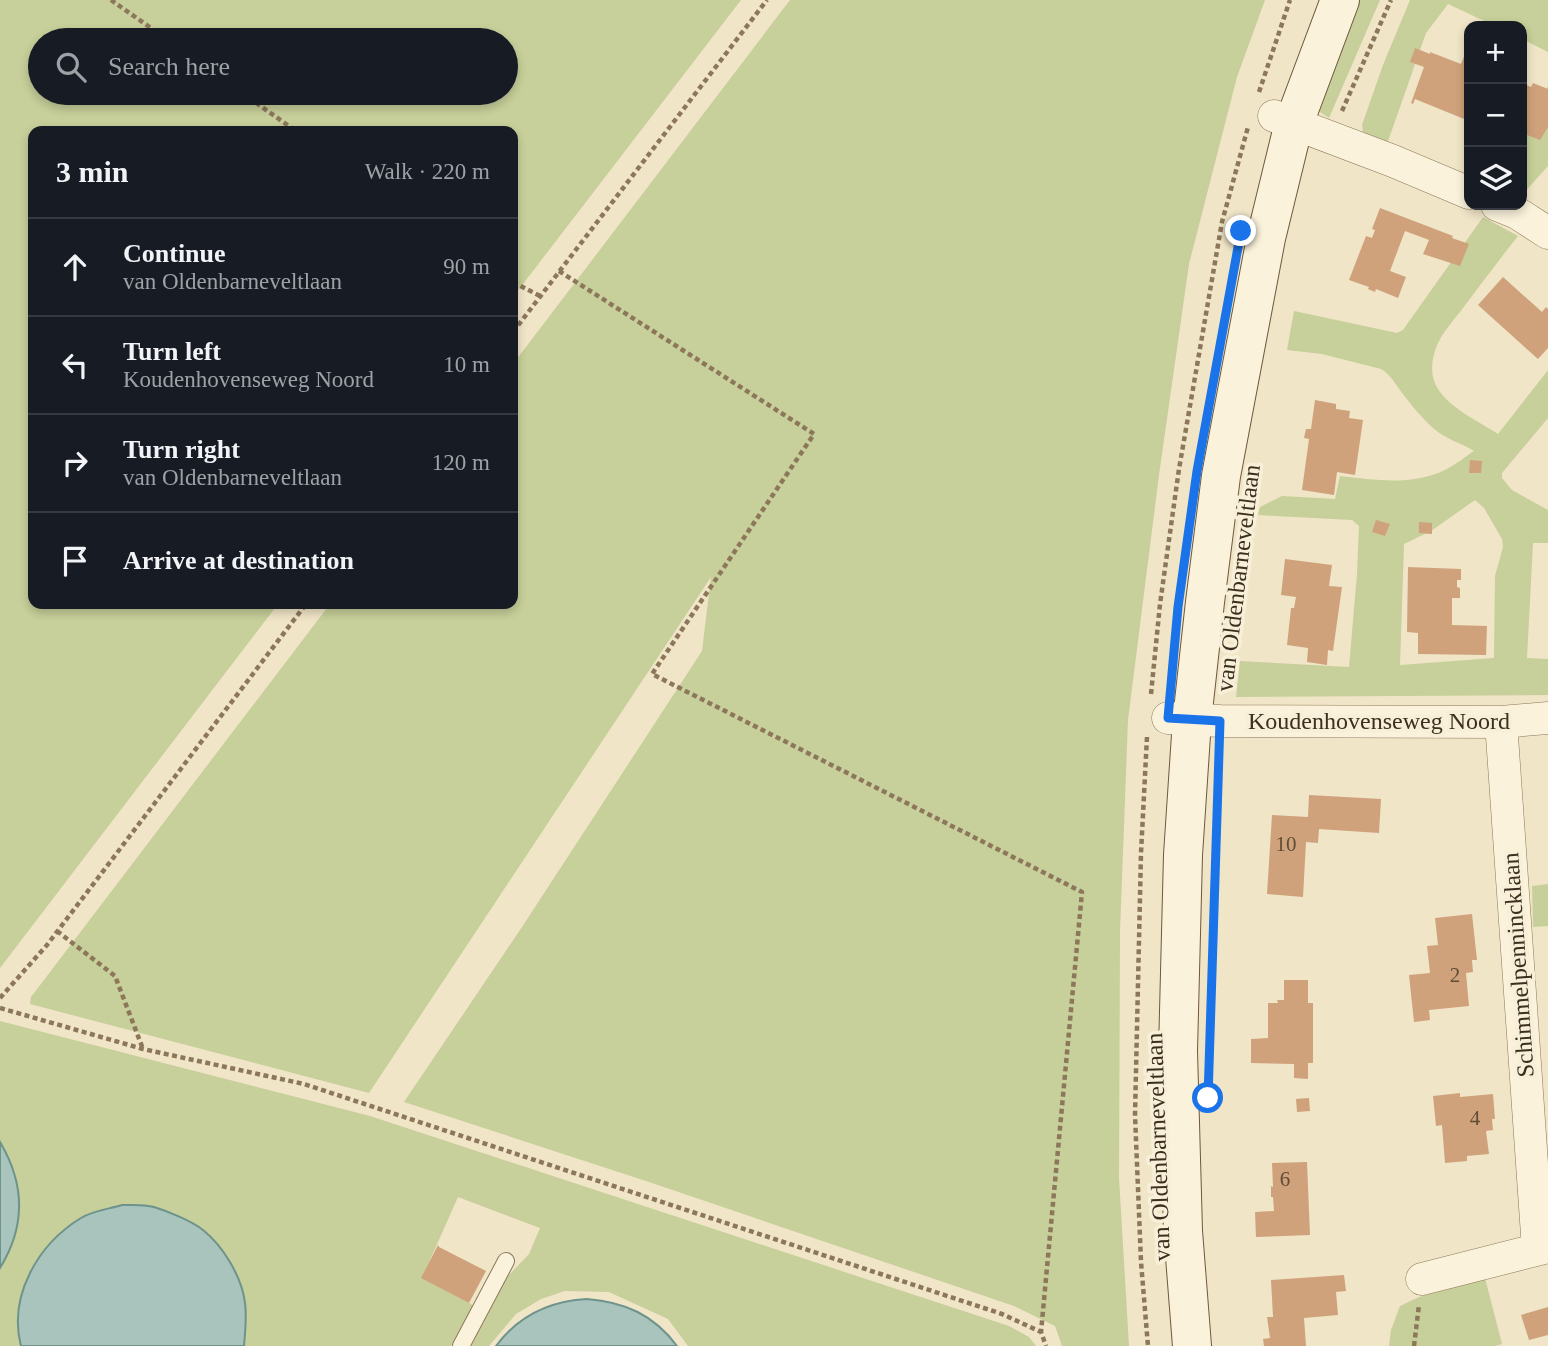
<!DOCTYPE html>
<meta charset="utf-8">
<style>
body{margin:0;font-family:Georgia,serif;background:#242831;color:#f1f3f6}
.controls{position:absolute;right:21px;top:21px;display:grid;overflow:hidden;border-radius:14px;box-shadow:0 4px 10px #0003}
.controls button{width:63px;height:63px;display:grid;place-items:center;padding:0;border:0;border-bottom:2px solid #363941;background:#171b24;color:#f1f3f6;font:35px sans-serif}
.stop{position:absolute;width:21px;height:21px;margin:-16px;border:5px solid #1a73e8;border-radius:50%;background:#fff}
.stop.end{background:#1a73e8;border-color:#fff;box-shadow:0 2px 7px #0008}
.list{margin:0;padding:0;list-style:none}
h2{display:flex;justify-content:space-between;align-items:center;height:91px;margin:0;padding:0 28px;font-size:30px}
h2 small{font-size:23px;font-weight:400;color:#9ea1a6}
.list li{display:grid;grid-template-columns:46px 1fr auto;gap:21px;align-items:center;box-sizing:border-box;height:98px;padding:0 28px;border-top:2px solid #363941}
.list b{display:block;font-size:26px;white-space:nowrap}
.list p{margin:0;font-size:23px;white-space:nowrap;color:#9ea1a6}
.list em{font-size:23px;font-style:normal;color:#9ea1a6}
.icon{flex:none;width:38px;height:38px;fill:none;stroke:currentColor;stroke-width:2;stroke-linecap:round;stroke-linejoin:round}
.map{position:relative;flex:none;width:1548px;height:1346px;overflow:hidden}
.search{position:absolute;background:#171b24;box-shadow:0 4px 10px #0003;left:28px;top:28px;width:490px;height:77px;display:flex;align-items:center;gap:18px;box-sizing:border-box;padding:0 24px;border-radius:38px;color:#9ea1a6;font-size:26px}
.panel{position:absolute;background:#171b24;box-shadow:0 4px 10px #0003;left:28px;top:126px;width:490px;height:483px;border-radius:14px}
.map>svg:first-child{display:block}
.green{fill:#c7cf9a;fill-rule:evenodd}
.water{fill:#a8c4bd;stroke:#6e938b;stroke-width:2}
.building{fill:#cfa27b}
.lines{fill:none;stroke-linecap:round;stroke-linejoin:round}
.lane-casing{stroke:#8d775b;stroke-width:18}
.street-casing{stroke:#8d775b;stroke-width:33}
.secondary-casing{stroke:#6e583e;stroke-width:40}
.path{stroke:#8d775b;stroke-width:4.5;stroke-dasharray:5 3.5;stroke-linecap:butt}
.lane{stroke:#faf2db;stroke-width:16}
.street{stroke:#faf2db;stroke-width:32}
.secondary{stroke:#faf2db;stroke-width:38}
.route{stroke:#1a73e8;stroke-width:9}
.labels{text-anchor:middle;stroke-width:7;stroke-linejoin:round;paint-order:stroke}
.number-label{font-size:21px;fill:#614c36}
.street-label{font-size:24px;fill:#3c2f1f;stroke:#f7efd7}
</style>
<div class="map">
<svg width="1548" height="1346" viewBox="0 0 1548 1346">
<rect width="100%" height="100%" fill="#f0e5c7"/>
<path class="green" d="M0,0h741l-228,297v-166h-480v473h245l-278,364zM40,40h466v53h-466z
M790,0h475l-28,77 -48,187 -30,211 -31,245 -8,211 -1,247 10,168h-67l-7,-20 -41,-20 -365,-124 -245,-80 118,-175 180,-276 9,-74 -342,516 -339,-89 1,-7 299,-393h183v-240z
M1353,0h27l-51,118 -12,-8z
M1410,0h138v52l-26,-13v-13h-27l-47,-22 -22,29 -39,111 -15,-6 -9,-6 -1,-7 21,-60z
M1548,86v80l-26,29v-65z
M1483,217l35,19c-19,24 -37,48 -55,72 -10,13 -22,26 -27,40 -5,13 -6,29 2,41 13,20 40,32 60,45l50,-64v48l-46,55v5l10,12 36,20v33h-15l-6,115 21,1v36l-312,2 4,-36 109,6 8,-93 2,-48 -7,-6 -94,-5 2,-8 22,-11 53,3 5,-23c35,4 72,10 105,-6 10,-5 20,-13 29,-19 -11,-7 -25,-11 -36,-19 -14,-11 -27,-27 -38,-42 -6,-8 -9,-15 -19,-21l-59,-15 -35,-4 7,-39 103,22 6,-3zM1475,500l9,8 18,31 1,8 -8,29 -1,82 -94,7 4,-121 27,-13z
M1548,884v42l-15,1 -1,-41z
M0,1021l370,95 639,210 20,11 7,9h-348l-20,-27 -59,-27 -44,-1 -24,8 -25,15 -27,32h-18l37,-70 21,-22 11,-26 -82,-31 -36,81 51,27 -22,41h-207l2,-20 -44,-97 -50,-22 -124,69 -10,36 3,34h-21v-78l9,-16 6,-16 4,-32 -4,-32 -15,-30z
M1485,1278l17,66 -7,2h-106l2,-16 9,-24 19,-9z"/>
<path class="water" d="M0,1142c25,42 26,84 0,126z
M122,1205c10,0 22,-1 32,2 13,4 38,14 49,23 20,16 39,47 42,73 2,14 0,29 -1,43h-223c-13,-50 17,-102 60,-128 11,-7 28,-9 41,-13z
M587,1299c38,3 67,16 90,47h-181c23,-31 54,-45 91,-47z"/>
<path class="building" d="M1469,44v77l-54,-22 -2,5 -2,-1 13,-36 -14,-5 5,-14 15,6v-2l31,12z
M1522,83l9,4 2,-4 15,6v38l-8,13 -18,-7z
M1380,208l73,28 -1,2 17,6 -9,22 -37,-12 6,-14 -24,-9 -15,40 16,6 -8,21 -22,-9 -1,3 -7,-3 1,-2 -20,-7 17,-44 6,2 3,-8 -3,-1z
M1503,277l39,35 4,-5 2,2v39l-10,11 -60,-54z
M1315,400l21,4v5l14,2 -1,7 14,2 -8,55 -18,-3 -3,23 -32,-5 7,-51 -5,-1 2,-9h5z
M1470,460l12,1 -1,12h-12z
M1376,520l14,4 -5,12 -13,-4z
M1419,522l13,1v11l-13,-1z
M1285,559l47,6 -3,21 13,1 -9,64 -5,-1 -1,15 -20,-3 1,-14 -21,-3 4,-37h3l2,-11 -15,-2z
M1408,567l53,2v11h-4v7l3,1v10h-8v27l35,1 -1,29 -68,-1v-21l-11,-1z
M1309,795l72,4 -2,34 -60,-4 -1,14 -12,-1 -3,55 -36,-3 5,-79 36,2z
M1472,914l5,46h-5l1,12 -7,1 3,33 -40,4 1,10 -16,2 -5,-47 21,-2 -3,-27 11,-1 -3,-27z
M1284,980h24v23h5v60h-5v16l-14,-1v-14l-43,-1v-24l17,-1v-35h10l-1,-3h7z
M1460,1093v4l33,-3 2,25h-3l1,11 -7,1 3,23 -22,2v5l-22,2 -3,-38 -6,1 -3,-30z
M1309,1098l1,13 -13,1 -1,-13z
M1307,1162l3,73 -54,2 -1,-25 19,-1 -1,-14h-2v-11l2,1 -1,-24z
M438,1245l1,2 47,24 -17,32 -48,-25z
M1344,1275l2,16 -10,1 2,23 -34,3 2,28h-42l-1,-7 7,-1 -3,-21h6l-2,-37z
M1548,1307v28l-19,5 -8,-25z"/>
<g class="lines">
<defs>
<path id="lane" d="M461,1346l45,-85"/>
<path id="street" d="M1274,116l119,45 76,32
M1497,205l20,8 31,20
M1168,718l52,3 281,1 47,-4
M1501,722l37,527
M1422,1279l126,-32"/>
<path id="secondary" d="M1192,1346l-9,-115 -5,-180 5,-196 9,-135 13,-118 16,-126 45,-238 28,-115 46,-123"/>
</defs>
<use href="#lane" class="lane-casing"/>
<use href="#street" class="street-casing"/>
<use href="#secondary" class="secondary-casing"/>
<path class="path" d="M111,0l57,40
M1259,92l31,-92
M242,93l54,38
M1342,111l49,-111
M559,271l255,163 -162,240 430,218 -41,440 5,14
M513,282l27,14
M513,332l254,-332
M1151,694l9,-90 19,-135 43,-247 26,-95
M1147,737l-6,116 -6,262 6,147 7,84
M57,931l58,45 28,73
M0,998l47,-53 259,-341
M0,1008l143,41 161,35 698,230 39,18
M1414,1346l5,-41"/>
<use href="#lane" class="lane"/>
<use href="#street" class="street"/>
<use href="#secondary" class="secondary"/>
</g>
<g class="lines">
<path class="route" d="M1208,1098l12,-377 -52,-3 10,-111 19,-136 44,-240"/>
</g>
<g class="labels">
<g class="number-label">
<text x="1286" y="851">10</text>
<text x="1455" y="982">2</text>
<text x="1475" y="1125">4</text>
<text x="1285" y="1186">6</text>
</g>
<g class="street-label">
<text transform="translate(1238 578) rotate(-83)" y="8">van Oldenbarneveltlaan</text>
<text x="1379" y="729">Koudenhovenseweg Noord</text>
<text transform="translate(1518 965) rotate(-94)" y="8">Schimmelpennincklaan</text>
<text transform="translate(1158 1147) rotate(-92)" y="8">van Oldenbarneveltlaan</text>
</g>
</g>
</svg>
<div class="controls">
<button>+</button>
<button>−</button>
<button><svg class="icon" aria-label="layers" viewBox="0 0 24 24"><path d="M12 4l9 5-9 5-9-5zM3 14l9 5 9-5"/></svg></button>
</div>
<div class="stop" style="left:1208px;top:1098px"></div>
<div class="stop end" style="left:1241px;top:231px"></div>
<div class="search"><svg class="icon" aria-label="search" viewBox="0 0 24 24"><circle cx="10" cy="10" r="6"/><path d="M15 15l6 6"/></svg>Search here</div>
<section class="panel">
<h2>3 min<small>Walk · 220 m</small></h2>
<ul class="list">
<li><svg class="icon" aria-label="ahead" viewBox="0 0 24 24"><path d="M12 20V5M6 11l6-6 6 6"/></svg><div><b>Continue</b><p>van Oldenbarneveltlaan</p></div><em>90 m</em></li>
<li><svg class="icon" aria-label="left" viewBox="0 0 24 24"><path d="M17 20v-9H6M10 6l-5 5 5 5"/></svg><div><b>Turn left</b><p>Koudenhovenseweg Noord</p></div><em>10 m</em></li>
<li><svg class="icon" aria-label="right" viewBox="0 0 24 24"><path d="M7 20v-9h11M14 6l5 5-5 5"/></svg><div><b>Turn right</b><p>van Oldenbarneveltlaan</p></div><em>120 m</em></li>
<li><svg class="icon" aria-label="arrive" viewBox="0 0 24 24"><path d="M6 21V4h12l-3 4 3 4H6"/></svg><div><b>Arrive at destination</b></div></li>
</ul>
</section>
</div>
